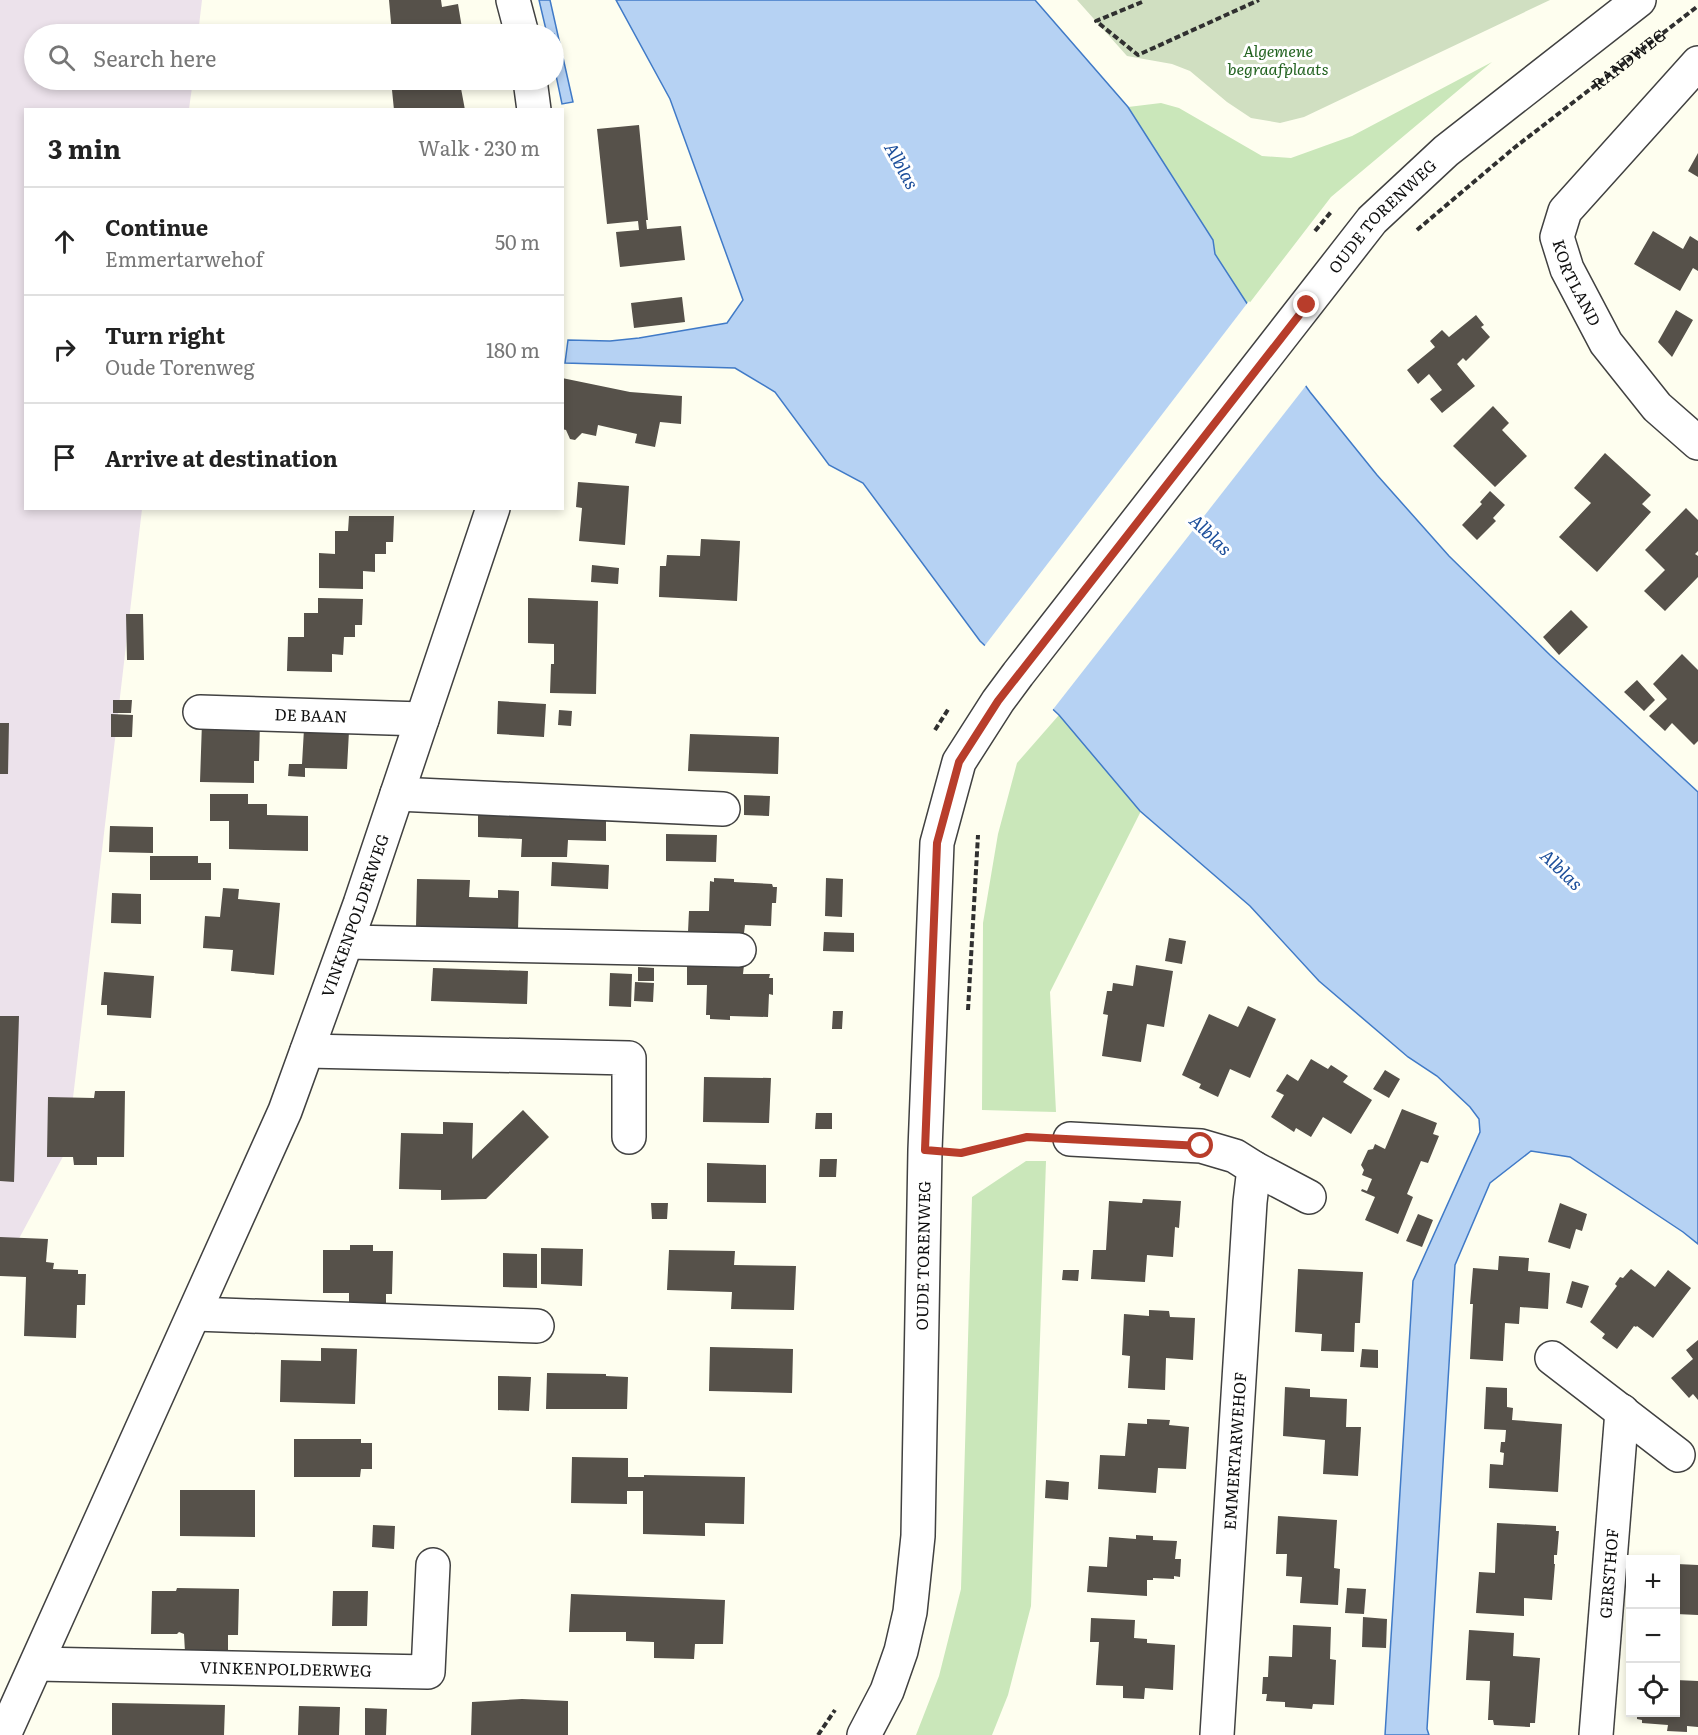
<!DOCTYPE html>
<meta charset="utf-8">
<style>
body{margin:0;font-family:Literata,serif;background:#f6f6f6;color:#222}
.controls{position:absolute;right:18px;bottom:18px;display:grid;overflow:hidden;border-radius:0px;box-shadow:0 3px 9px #0003}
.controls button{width:54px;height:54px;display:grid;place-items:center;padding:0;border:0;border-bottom:2px solid #e0e0e0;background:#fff;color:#222;font:30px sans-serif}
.stop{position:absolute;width:18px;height:18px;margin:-14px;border:4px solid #b83d2b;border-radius:50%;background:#fff}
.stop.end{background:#b83d2b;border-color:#fff;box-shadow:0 2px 6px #0008}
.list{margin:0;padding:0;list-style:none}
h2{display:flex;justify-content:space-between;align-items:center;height:78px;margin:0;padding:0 24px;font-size:26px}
h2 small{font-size:20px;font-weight:400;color:#767676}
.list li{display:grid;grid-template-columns:39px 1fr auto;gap:18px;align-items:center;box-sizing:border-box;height:108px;padding:0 24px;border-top:2px solid #e0e0e0}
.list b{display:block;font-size:22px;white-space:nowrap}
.list p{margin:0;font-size:20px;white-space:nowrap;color:#767676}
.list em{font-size:20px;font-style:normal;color:#767676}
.icon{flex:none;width:33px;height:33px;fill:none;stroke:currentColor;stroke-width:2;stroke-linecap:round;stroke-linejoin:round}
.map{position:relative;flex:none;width:1698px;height:1735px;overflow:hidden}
.search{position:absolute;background:#fff;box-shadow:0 3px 9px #0003;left:24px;top:24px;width:540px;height:66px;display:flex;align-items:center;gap:15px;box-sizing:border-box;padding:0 21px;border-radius:33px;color:#767676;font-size:22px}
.panel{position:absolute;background:#fff;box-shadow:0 3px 9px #0003;left:24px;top:108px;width:540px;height:402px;border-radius:0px}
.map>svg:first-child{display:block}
.industrial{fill:#ece2eb}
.green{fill:#cae7ba}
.cemetery{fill:#d0dfc1}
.water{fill:#b6d2f3;stroke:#407ac7;stroke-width:1.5}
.pier{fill:#fefeef}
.building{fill:#56514a}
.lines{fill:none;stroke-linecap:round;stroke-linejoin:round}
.minor-casing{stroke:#414141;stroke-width:36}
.path{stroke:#303030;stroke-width:4;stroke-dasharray:6 3;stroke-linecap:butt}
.minor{stroke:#fff;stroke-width:33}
.route{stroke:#b83d2b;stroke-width:8}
.labels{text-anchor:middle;stroke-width:6;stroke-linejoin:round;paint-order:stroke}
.park-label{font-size:16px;font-style:italic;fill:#236321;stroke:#fff}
.street-label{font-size:16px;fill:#0e0e0e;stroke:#fff}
.water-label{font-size:18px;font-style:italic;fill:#1c4e9a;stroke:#fff}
</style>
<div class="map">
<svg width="1698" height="1735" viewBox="0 0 1698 1735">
<rect width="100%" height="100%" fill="#fefeef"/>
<path class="industrial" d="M0,0h202l-4,34h-164v46h159l-4,29 -163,1v398l116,1 -75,640 -67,125z"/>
<path class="green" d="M1492,62l-161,135 -83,108 -33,-51 -2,-14 -85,-133 33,-4 18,5 83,48 29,2 61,-22z
M1059,715l82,96 -91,181 6,120 -74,-2 1,-187 15,-89 19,-71z
M1026,1161h20l-15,445 -23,89 -16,40h-76l23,-59 22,-87 11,-392z"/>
<path class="cemetery" d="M1077,0h473l-246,117 -24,6 -29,-5 -24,-16 -37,-31 -18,-7 -45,-8z"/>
<path class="water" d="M539,0h11l23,102 -11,2 -8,-38v-32h-7z
M616,0h419l93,107 85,133 2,14 33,51 62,87 67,83 72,81 101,99 148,137v452l-15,-12 -113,-75 -39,-6 -41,32 -35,82 -28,464 2,6h-44l28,-454 67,-149 -1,-13 -9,-12 -33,-31 -29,-19 -89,-76 -69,-75 -110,-95 -81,-96 -79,-74 -117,-158 -34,-18 -54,-73 -40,-24 -170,-5 3,-23 42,1 29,-3 88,-15 16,-23 -73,-201z"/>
<path class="pier" d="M1249,301l59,82 -257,329 -68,-64z"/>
<path class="building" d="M389,0h52l1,7 16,-3 5,30h-71z
M391,80h52l2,6 15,-3 5,27h-71z
M639,125l9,95h-2l1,9 34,-3 4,34 -65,7 -4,-35 23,-2 -1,-9 -31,3 -10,-95z
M1698,153v24l-10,-6z
M1653,231l30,18 7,-13 8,5v30l-5,-3 -13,23 -46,-27z
M682,297l3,25 -51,6 -3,-25z
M1676,310l17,10 -21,37 -14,-15z
M1476,315l8,10 -3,2 9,10 -24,24 -3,-3 -6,6 18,22 -33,27 -12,-14 12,-9 -13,-16 -11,10 -11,-14 28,-23 -5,-6 12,-11 7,7z
M562,378l68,14 52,4 -1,28 -21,-2 -5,25 -20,-4 2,-9 -39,-9 -2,11 -14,-3 -7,7 -5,-1 -4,-9 -4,-1z
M1493,406l16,17 -7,7 25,26 -32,31 -42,-41z
M1605,453l46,42 -9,9 9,8 -54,60 -38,-35 32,-34 -17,-15z
M578,482l51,4 -4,59 -46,-4 3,-33 -6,-1z
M1490,491l15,14 -12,13 3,3 -19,19 -15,-15 20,-21 -2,-2z
M1686,508l12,12v31l-3,3 3,2v21l-33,34 -21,-20 21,-21 -20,-20z
M349,516h45l-1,26h-7v12h-11v18l-12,-1v18l-44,-1v-35l16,1v-23h13z
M701,539l39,2 -3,60 -78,-4 1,-31h6l1,-11 33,1z
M592,565l27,3 -1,16 -27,-2z
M318,598l45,1 -1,26h-7v12h-11l-1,18 -11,-1v18l-45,-1 1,-34h16v-24h14z
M528,598l70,3 -2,93 -46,-1 1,-29h3v-20l-26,-1z
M1571,610l17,17 -29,28 -16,-18z
M126,614h17l1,46h-17z
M1682,654l16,16v71l-4,4 -22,-22 -7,8 -16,-15 18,-17 -14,-15z
M1637,680l18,20 -11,11 -20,-19z
M113,700h19l-1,13h-18z
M498,701l48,3 -2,33 -47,-3z
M559,710l13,1 -1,15 -13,-1z
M111,714l22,1 -1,22h-21z
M202,722h58l-1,39h-5v22l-54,-1z
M0,723h9l-1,51h-8z
M304,729l45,2 -2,38 -42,-1v9l-17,-1 1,-12h13z
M690,734l89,3 -1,37 -90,-3z
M210,794h38v10h19v11l41,1v35l-79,-2v-28h-19z
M744,795l26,1 -1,20 -25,-1z
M478,810l128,3v28l-38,-1 -1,17h-46l1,-18 -44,-2z
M110,826l43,1v26l-44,-1z
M666,834l51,1 -1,27 -50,-1z
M150,856h48v7h13v17h-61z
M552,862l57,3 -1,24 -57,-3z
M714,878l20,1v3l38,2 1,3h4l-1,16h-4l-1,23 -26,-1 -1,8 -56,-1 1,-21h20l1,-30 4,1z
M826,878l17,1 -1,38 -17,-1z
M417,879l53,1 -1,17 29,1v-8l21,1 -1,39 -102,-3z
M223,888l16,1 -1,10 42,4 -6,72 -43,-4 2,-21 -30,-2 2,-32 15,1z
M112,893l29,1v30l-30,-1z
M824,932l30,1v19l-31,-1z
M1169,938l17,3 -4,23 -17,-3z
M687,964l57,1 -1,9h27l-1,4h4v17l-4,-1 -1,23 -38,-1v4l-20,-1v-4h-4l1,-30h-20z
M1136,965l37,6 -9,56 -17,-3 -6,38 -39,-6 6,-41 -5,-1 4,-23h5l1,-8 20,3z
M638,967l16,1v13h-16z
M433,968l95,3 -1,33 -96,-3z
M104,972l50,4 -3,42 -44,-3v-10h-6z
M610,973l22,1 -1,33 -22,-1z
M635,982l19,1 -1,19 -19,-1z
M1248,1006l28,13 -26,59 -20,-9 -12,28 -19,-9 2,-4 -19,-9 27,-61 29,13z
M833,1011h10l-1,18h-10z
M0,1016h19l-5,166 -14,-1z
M1311,1059l17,10 3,-4 17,11 -5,6 29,18 -21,34 -28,-17 -12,20 -15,-9 -2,4 -23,-15 13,-22 -8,-4 11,-17 11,7z
M1385,1070l15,9 -11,19 -16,-9z
M704,1077l67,1 -2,45 -66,-1z
M95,1091h30l-1,66h-27v8h-23l-1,-8h-26l1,-60 46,1z
M1402,1109l35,14 -4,11 6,2 -11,27 -7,-2 -14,33 6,3 -15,37 -33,-14 10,-23 -14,-6 1,-2 5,2 5,-12 -10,-4 2,-5 -3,-5 7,-15 5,-1 2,-5 10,5z
M523,1110l26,27 -63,62 -45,1v-10l-42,-1 2,-56 42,1v-12l30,1 -1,36z
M816,1113h16v16h-17z
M820,1159h17l-1,18h-17z
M707,1163l59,2v38l-59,-1z
M1143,1199l38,2 -2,27 -4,-1 -2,30 -26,-2 -2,27 -54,-3 2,-29h13l3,-49 33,2z
M651,1203h17l-1,16h-15z
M1560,1203l27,11 -5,17 -6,-2 -6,20 -22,-7z
M1418,1214l15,6 -11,27 -16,-6z
M0,1237l48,2 -2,23 8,1 -1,6 25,1v4h8l-1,31h-8l-1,33 -52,-2 2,-59 -26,-1z
M350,1245h23v6h20l-1,43h-6v13l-37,-1v-13h-26v-43h27z
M541,1248l42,1 -1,37 -41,-2z
M669,1250l66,1 -1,14 62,1 -2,44 -63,-1 1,-17 -65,-2z
M503,1253l34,1v34l-34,-1z
M1499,1256l30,2 -1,13 22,2 -2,36 -28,-2 -1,17 -14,-1 -2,38 -33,-2 3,-55h-3l3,-36 25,2z
M1298,1269l65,3 -3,51h-5l-1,29 -33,-1 1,-17 -27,-2z
M1631,1269l24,18 13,-17 23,18 -38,50 -16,-12 -1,1 -2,-1 -17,23 -15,-11 3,-4 -15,-12 27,-36 -2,-2 5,-7 3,1z
M1063,1270h16l-1,11 -16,-1z
M1572,1281l17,5 -7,22 -16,-5z
M1149,1310l20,1 1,6 25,1 -2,42 -27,-2 -1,32 -37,-2 2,-32 -8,-1 2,-41 25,2z
M1698,1340v60l-5,-6 -4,4 -18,-20 22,-19 -7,-9z
M710,1347l83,2 -1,44 -83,-2z
M321,1348l36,1 -2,55 -75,-2 1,-42 40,1z
M1362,1349l16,1v18l-18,-1z
M547,1373l59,1v2l22,1 -1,32h-81z
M498,1376l33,1 -2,34 -31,-1z
M1285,1387l25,2v8l37,2 -1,28h15l-3,49 -35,-2 2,-34 -42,-4z
M1486,1387l21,1v19l6,1 -1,12 50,4 -4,68 -69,-4 1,-24 13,1 1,-12 -4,-1 1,-10h4l1,-12 -22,-1z
M1147,1419l23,1 -1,5 20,2 -3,42 -28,-1 -2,25 -58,-4 2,-34 25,1 3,-33 19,1z
M294,1439h67v4h11v26h-11l-1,8h-66z
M572,1457l56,1v19h16v-2l101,2 -1,47 -39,-1v13l-62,-2v-43h-16v13l-56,-1z
M1046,1480l23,2 -1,18 -23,-2z
M180,1490h75v47l-75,-1z
M1278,1516l59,4 -3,48 6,1 -2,36 -38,-2 2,-26 -16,-1 1,-22h-11z
M1497,1523l59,3v5h3l-2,24h-3v9h1l-3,36 -28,-2v18l-48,-3 3,-41 16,1z
M373,1525l22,1 -1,23 -22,-2z
M1136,1535l17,1v4l24,1 -2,18h6l-1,18 -6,-1v3l-21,-1v2h-6v16l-60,-4 2,-26 18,1 2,-30 27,2z
M1677,1564l21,1v50l-22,-1z
M177,1588l62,1 -1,46h-10v18l-43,-1 -1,-18 -5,-2 -2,2h-26l1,-43h24z
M1347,1588l19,1 -2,25 -19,-1z
M333,1591h35l-1,35h-35z
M571,1594l154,6 -2,44h-28l-1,15 -40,-1v-16l-28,-1v-9h-57z
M1363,1617l24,2 -1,29 -24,-1z
M1091,1618l44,2 -1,18 13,1v4l28,2 -2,45 -28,-2 -1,11 -21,-1v-12l-27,-1 3,-43h-9z
M1293,1625l38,2 -1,32 6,1 -2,45 -21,-1 -1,5 -27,-2v-5l-19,-1 1,-7h-5l1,-17h5l1,-21 23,1z
M1469,1630l45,3 -1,23 27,2 -5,65h-5v4l-36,-2 -1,-5h-5l2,-39 -24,-1z
M1676,1680l22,1v46l-11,-1v6l-20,-1 1,-6 -26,-2v-3l-5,-1v-7h39z
M522,1699l46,2v34h-97l1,-33z
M112,1703l113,2 -1,30h-112z
M299,1706l41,1 -1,28h-41z
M365,1708l22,1 -1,26h-21z"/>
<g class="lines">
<defs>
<g id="minor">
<path d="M513,0l9,34"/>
<path id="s2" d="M1698,63l-133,148 -8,26 10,32 39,74 51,64 41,36"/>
<path d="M530,80l4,30"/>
<path id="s3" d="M200,712l222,7"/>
<path d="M397,794l326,15"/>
<path d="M347,942l392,8"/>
<path d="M307,1051l322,7v79"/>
<path d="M1070,1139l131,7 34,10 19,12 -4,34 -33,533"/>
<path d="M1254,1168l55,29"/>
<path d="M195,1314l342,12"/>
<path d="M1552,1358l126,97"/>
<path id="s4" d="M37,1664l391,8 5,-107"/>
<path id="s5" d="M4,1735l281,-624 75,-207 133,-396"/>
<path id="s6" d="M864,1735l23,-44 14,-40 9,-39 8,-76 7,-386 12,-307 22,-81 39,-61 20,-27 354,-454 74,-69 193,-151"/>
<path id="s7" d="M1596,1735l26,-324"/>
</g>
</defs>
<use href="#minor" class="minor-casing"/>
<g class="path">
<path d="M1142,2l-46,19 42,34 121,-55"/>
<path id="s1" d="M1417,230l97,-82 184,-142"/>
<path d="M1315,231l16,-19"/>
<path d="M935,730l14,-22"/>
<path d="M968,1010l10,-175"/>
<path d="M958,1152l69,-15 8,1"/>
<path d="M818,1735l17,-25"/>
</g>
<use href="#minor" class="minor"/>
</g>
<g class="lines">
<path class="route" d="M1201,1146l-174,-9 -66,16 -36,-3 12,-307 22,-81 39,-61 309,-396"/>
</g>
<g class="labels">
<g class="park-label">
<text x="1278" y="57">Algemene<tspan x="1278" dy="18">begraafplaats</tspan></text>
</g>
<g class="street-label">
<text dy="6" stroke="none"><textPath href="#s1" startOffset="272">RANDWEG</textPath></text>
<text dy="6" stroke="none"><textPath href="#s6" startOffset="1677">OUDE TORENWEG</textPath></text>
<text dy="6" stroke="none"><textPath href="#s2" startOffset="276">KORTLAND</textPath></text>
<text dy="6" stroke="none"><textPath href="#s3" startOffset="111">DE BAAN</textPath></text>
<text dy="6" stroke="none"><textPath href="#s5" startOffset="892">VINKENPOLDERWEG</textPath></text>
<text dy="6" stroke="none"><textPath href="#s6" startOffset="489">OUDE TORENWEG</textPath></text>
<text transform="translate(1235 1451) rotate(-86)" y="6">EMMERTARWEHOF</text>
<text dy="6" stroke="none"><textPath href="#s7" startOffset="162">GERSTHOF</textPath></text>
<text dy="6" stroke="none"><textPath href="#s4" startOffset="249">VINKENPOLDERWEG</textPath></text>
</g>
<g class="water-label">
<text transform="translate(901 166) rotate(61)" y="6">Alblas</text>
<text transform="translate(1210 535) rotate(44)" y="6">Alblas</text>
<text transform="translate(1561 870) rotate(44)" y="6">Alblas</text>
</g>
</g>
</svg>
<div class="controls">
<button>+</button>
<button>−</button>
<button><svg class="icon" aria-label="locate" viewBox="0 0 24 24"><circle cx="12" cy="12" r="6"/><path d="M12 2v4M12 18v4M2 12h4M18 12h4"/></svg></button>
</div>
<div class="stop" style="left:1201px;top:1146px"></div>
<div class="stop end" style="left:1307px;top:305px"></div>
<div class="search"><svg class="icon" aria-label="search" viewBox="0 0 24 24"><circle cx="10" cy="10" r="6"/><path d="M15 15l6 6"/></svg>Search here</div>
<section class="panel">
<h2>3 min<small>Walk · 230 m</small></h2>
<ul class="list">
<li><svg class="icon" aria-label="ahead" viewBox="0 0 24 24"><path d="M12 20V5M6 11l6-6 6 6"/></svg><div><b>Continue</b><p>Emmertarwehof</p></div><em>50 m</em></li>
<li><svg class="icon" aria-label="right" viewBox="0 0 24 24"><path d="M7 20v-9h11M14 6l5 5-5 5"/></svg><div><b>Turn right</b><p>Oude Torenweg</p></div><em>180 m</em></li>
<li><svg class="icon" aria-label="arrive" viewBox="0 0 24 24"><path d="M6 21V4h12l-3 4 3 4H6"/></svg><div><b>Arrive at destination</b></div></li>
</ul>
</section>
</div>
